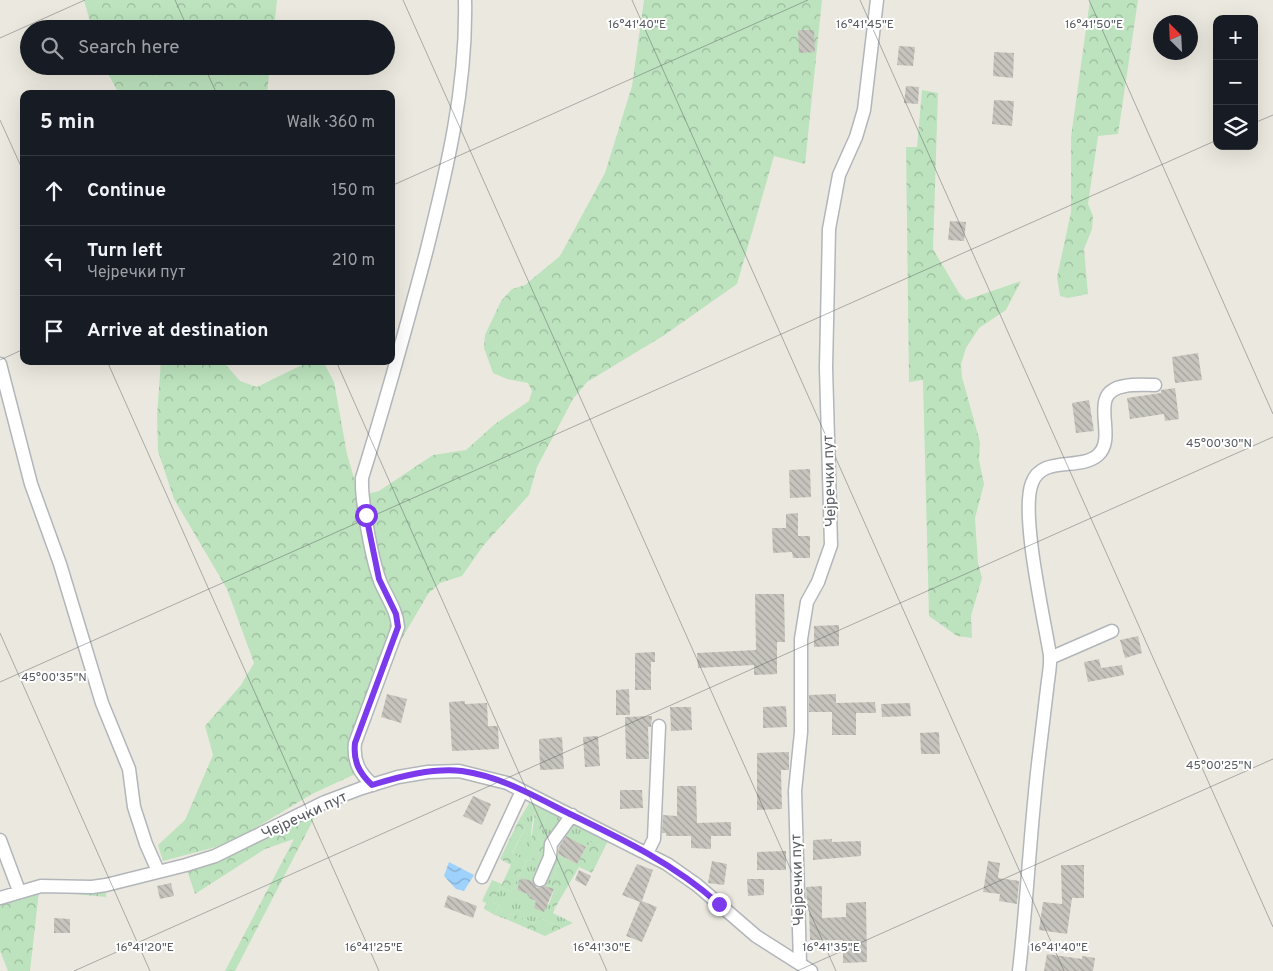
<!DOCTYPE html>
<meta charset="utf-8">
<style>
body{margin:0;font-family:Overpass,sans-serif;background:#20242c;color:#f1f3f6}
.controls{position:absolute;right:15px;top:15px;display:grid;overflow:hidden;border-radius:10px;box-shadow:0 5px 20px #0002}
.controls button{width:45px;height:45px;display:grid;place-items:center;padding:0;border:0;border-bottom:1px solid #363941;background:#171b24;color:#f1f3f6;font:25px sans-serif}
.compass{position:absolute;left:1153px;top:15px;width:45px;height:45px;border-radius:50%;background:#171b24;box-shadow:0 5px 20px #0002;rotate:336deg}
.stop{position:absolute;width:15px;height:15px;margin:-11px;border:4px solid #7c3aed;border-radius:50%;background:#fff}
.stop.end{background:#7c3aed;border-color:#fff;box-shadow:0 1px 5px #0008}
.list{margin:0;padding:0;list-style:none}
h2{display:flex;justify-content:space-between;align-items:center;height:65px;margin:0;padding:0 20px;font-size:21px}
h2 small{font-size:16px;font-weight:400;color:#9ea1a6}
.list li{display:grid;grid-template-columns:32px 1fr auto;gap:15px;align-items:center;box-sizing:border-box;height:70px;padding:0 20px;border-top:1px solid #363941}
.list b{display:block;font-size:19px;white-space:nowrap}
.list p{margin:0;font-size:16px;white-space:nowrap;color:#9ea1a6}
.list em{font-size:16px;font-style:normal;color:#9ea1a6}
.icon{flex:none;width:28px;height:28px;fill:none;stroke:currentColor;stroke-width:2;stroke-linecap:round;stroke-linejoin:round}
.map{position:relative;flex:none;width:1273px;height:971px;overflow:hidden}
.search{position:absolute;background:#171b24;box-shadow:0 5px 20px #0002;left:20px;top:20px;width:375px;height:55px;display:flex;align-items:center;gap:12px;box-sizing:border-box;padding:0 18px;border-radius:28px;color:#9ea1a6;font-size:19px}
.panel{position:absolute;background:#171b24;box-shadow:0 5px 20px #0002;left:20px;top:90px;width:375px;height:275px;border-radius:10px}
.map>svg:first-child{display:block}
.grass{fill:url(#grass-tufts);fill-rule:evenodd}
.forest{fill:url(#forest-crowns)}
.water{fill:url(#water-waves)}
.building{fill:url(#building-back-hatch)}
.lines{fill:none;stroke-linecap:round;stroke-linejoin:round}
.minor-casing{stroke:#b2b6ba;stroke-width:15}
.minor{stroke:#fff;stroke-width:12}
.route{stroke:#7c3aed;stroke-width:6}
.ticks{fill:none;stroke:#585c60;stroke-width:1;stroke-opacity:0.45}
.labels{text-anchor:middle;stroke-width:4;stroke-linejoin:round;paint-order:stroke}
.street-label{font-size:15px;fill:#585c60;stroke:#fff}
.ticks-label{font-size:12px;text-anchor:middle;fill:#585c60;stroke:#fff;stroke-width:4;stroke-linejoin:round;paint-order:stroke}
</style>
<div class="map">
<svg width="1273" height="971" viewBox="0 0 1273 971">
<defs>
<pattern id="grass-tufts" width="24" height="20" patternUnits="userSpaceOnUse" patternTransform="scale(1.25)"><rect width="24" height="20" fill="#bce3bd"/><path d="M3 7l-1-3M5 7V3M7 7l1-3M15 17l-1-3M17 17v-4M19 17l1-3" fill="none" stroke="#9cbb9d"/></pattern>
<pattern id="forest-crowns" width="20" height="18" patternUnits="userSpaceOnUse" patternTransform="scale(1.25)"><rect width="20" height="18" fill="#bce3bd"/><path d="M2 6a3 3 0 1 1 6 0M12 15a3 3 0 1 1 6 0" fill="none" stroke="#9cbb9d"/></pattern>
<pattern id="water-waves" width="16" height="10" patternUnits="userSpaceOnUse" patternTransform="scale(1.25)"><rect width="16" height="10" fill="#9ed1fc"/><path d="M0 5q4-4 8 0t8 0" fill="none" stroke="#84adcf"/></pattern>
<pattern id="building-back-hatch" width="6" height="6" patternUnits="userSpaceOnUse" patternTransform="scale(1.25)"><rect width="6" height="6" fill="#c6c4bd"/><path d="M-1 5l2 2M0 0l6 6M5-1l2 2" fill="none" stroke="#a4a29d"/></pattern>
</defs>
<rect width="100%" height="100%" fill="#ebe9df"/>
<path class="grass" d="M531,800l68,35 -13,12 -23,-12 -9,17 13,7 -9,7 -9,22 -28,-10 -4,12 13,5 -1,3 8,3 -3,7 10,3 3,-8 8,5 -2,5 20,10 -11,5 -25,-11 -3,6 -23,-10 -3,7 -13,-5 4,-10 -7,-3 8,-15 11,5 15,-31 -14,-7 15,-30 -8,-4zM537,806l11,5 -10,28 9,6 -12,7c-7,-12 -3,-33 2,-46z"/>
<path class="forest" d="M84,0h193l-3,29h-182z
M644,0h178l-17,164 -31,-8 -37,128 -74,52 -76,46 -14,17 -36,68 -8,28 -46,51 -21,30 -22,7 -12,11 -34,58 -35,98 5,20 -52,24 -65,39 -31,14 -53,14 -5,-16 27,-25 28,-65 -8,-29 36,-41 13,-22 -27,-74 -53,-90 -16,-48 -1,-36 4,-54h64l1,4 14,16 17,6 53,-26 14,2 10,19 13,72 12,42 20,-5 54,-36 33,-5 29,-26 34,-23 3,-10 -4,-8 -21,-4 -14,-6 -9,-25 1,-13 16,-34 11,-12 13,-4 35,-29 45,-83 27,-87z
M1090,0h48l-20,134 -20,2 -10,68 5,12 -1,13 -8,20 4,45 -20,4 -8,-2 -3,-19 14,-65v-75z
M104,66h166l-3,28h-148z
M922,90l16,3 -5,156 26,44 7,7 55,-19 -15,29 -27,18 -13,20 -5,16 1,13 18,65 -1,18 5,24 -9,34 3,45 4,15 -11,38 1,22 -15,-2 -28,-20 -6,-236 -14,2 -3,-235h11z
M322,803l-87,168h-10l69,-132 -29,10 -70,45 -10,-30z
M537,806l11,5 -10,28 9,6 -4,19 -11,-5 3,-7 -4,-6h-2c5,-12 3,-26 8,-40z
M519,820l8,4 -15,29 14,8 -15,31 -11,-5 -8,15 7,3 -4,10 -11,-6 2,-6 -4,-2 10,-21 10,4 9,-19 -11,-6z
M599,835l10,4 -17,34 -13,-6 -24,41 -6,-4 5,-14 -5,-2 9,-22 9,-7 10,5 9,-17z
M37,885l50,2 19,-2v12l-67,-6 -9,80h-22l-8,-20v-56z
M511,913l23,10 3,-6 25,11 -17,8 -37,-16z"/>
<path class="water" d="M449,862l25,13 -10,16 -8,-2 -12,-13z"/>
<path class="building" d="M798,30h16l1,22 -16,1z
M899,46l16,1 -2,19 -16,-1z
M994,52l20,1 -1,25 -20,-2z
M906,86l13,1 -1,17 -14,-1z
M994,100l20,1 -2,25 -20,-2z
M950,221l16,1 -2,19 -16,-1z
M1198,353l4,27 -27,3 -3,-26z
M1175,388l4,31 -14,2 -1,-7 -34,5 -3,-21 34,-5v-3z
M1089,400l5,31 -18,2 -4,-30z
M810,469l1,28 -21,1 -1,-28z
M798,513v23h12v22h-17l-1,-6 -19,1 -1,-25h14v-14z
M755,594h29l1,48h-8v32l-23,1v-10l-56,3 -1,-15 59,-3z
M839,625v21l-25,1v-21z
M1138,636l4,17 -17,5 -5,-18z
M655,652v10h-4v28h-16v-37z
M1099,659l2,9 21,-3 2,10 -36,7 -4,-20z
M629,689l1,26h-14v-25z
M387,694l20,5 -6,24 -20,-6z
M836,694v9l39,-1 1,11h-20v22h-24v-23h-23v-17z
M465,701v3l22,-1 1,23h10l1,23 -47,2 -3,-49z
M910,703l1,13 -29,1 -1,-13z
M786,706l1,21 -24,1v-21z
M670,707h21l1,23 -21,1z
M652,716l-1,11h-3l1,32h-23l-1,-42z
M939,732l1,22h-19l-1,-21z
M598,736l2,30 -15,1 -2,-30z
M562,737l2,32 -24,1 -1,-31z
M789,752v18h-8l1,39 -25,1v-57z
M677,786h19l1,37 34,-1v14h-20v13l-20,-1v-12h-25v-3h-4l1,-18 14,1z
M620,790h22l1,18 -23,1z
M473,796l18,8 -9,21 -19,-9z
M566,836l20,11 -9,17 -19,-10 1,-7z
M832,839v3l29,-1v15l-48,4v-20z
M786,851v19h-29v-18z
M712,861l15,3 -3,21 -16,-2z
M988,861l12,2 -2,15 21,3 -2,23 -18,-3 1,-7 -17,-2z
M637,864l16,6 -11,31 15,6 -15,35 -16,-6 14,-34 -18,-7z
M1061,865h23v33h-12l-5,36 -28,-4 4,-28 19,2z
M579,870l12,6 -5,10 -11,-6z
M521,878l11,3 5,7 8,-2 9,3 -10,23 -10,-4 2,-7 -7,-3 1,-3 -13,-5z
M747,879h17v16l-16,1z
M171,883l3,13 -14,3 -3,-13z
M822,886v32l24,-1v-14l20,-1 1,60 -24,1v-23h-33l-1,-32h-2l-1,-21z
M448,895l29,11 -4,12 -29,-11z
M54,918l16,1v14h-16z
M1047,954l35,5v-3l13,2 -2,13h-49z"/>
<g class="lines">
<defs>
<path id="minor" d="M0,364l31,120 29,80 42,139 27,66 5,38 12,37 12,27
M1050,658l62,-27
M373,785c-14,-12 -20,-24 -18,-42l43,-116c-1,-17 -12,-31 -18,-46 -8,-22 -19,-79 -18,-103 23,-74 44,-150 64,-225 21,-84 41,-166 39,-253
M0,840l19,51
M647,853l7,-14 5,-113
M482,877l40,-86
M540,880l10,-23 1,-13 21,-29
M0,898l41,-12 51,1 14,-2 80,-20 29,-9 110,-54 37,-14 36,-11 30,-5 31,-1 48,12 160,81 30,21 59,51 55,35
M800,963l-5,-172 6,-59v-93l6,-37 11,-20 13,-37 -5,-177 3,-139 10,-54 17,-38 8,-27 13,-110
M1019,971c8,-69 11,-138 19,-207 3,-25 6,-50 9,-75 1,-11 4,-24 3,-34 -6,-37 -30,-142 -18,-172 10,-28 48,-12 66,-28 21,-19 -13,-63 27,-69 10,-2 20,-1 30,-1"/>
</defs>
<use href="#minor" class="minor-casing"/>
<use href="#minor" class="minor"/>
</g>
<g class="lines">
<path class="route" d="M366,515l13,64 17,35 2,13 -43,116c-2,18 4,30 17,42 29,-9 60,-17 90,-14 38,5 74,26 108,43 54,26 104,50 149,90"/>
</g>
<path class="ticks" d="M175,0l13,29M403,0l433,971M632,0l432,971M860,0l413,927M1089,0l184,414M0,38l85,-38M204,66l13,28M0,120l24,53M1254,123l19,-8M391,186l417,-186M0,360l24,-11M107,361l272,610M336,361l271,610M0,633l150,338M0,682l1217,-542M74,971l1199,-534M797,971l476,-212"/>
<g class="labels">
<g class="street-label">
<text transform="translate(829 481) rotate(-92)" y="5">Чејречки пут</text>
<text transform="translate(304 815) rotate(-25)" y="5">Чејречки пут</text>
<text transform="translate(797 880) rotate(-92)" y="5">Чејречки пут</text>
</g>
</g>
<g class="ticks-label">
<text x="865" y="28">16°41'45"E</text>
<text x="1094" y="28">16°41'50"E</text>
<text x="637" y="28">16°41'40"E</text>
<text x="1219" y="447">45°00'30"N</text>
<text x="54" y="681">45°00'35"N</text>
<text x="1219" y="769">45°00'25"N</text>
<text x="145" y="951">16°41'20"E</text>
<text x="374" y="951">16°41'25"E</text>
<text x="602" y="951">16°41'30"E</text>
<text x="831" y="951">16°41'35"E</text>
<text x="1059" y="951">16°41'40"E</text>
</g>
</svg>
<div class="controls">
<button>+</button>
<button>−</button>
<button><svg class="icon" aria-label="layers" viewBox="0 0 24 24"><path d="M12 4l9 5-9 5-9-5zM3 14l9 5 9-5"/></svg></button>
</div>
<svg class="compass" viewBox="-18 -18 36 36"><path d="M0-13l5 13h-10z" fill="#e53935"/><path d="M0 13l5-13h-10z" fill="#9ea1a6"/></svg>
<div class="stop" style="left:366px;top:515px"></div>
<div class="stop end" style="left:719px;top:904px"></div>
<div class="search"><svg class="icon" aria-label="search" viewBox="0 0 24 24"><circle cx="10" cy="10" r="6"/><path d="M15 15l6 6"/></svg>Search here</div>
<section class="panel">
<h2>5 min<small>Walk · 360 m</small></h2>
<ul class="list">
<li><svg class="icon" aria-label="ahead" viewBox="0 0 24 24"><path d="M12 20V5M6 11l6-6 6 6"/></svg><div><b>Continue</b></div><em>150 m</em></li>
<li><svg class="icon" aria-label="left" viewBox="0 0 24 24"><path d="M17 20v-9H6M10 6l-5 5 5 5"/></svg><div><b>Turn left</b><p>Чејречки пут</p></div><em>210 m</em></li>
<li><svg class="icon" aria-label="arrive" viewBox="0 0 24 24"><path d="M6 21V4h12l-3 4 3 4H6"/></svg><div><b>Arrive at destination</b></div></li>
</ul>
</section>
</div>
